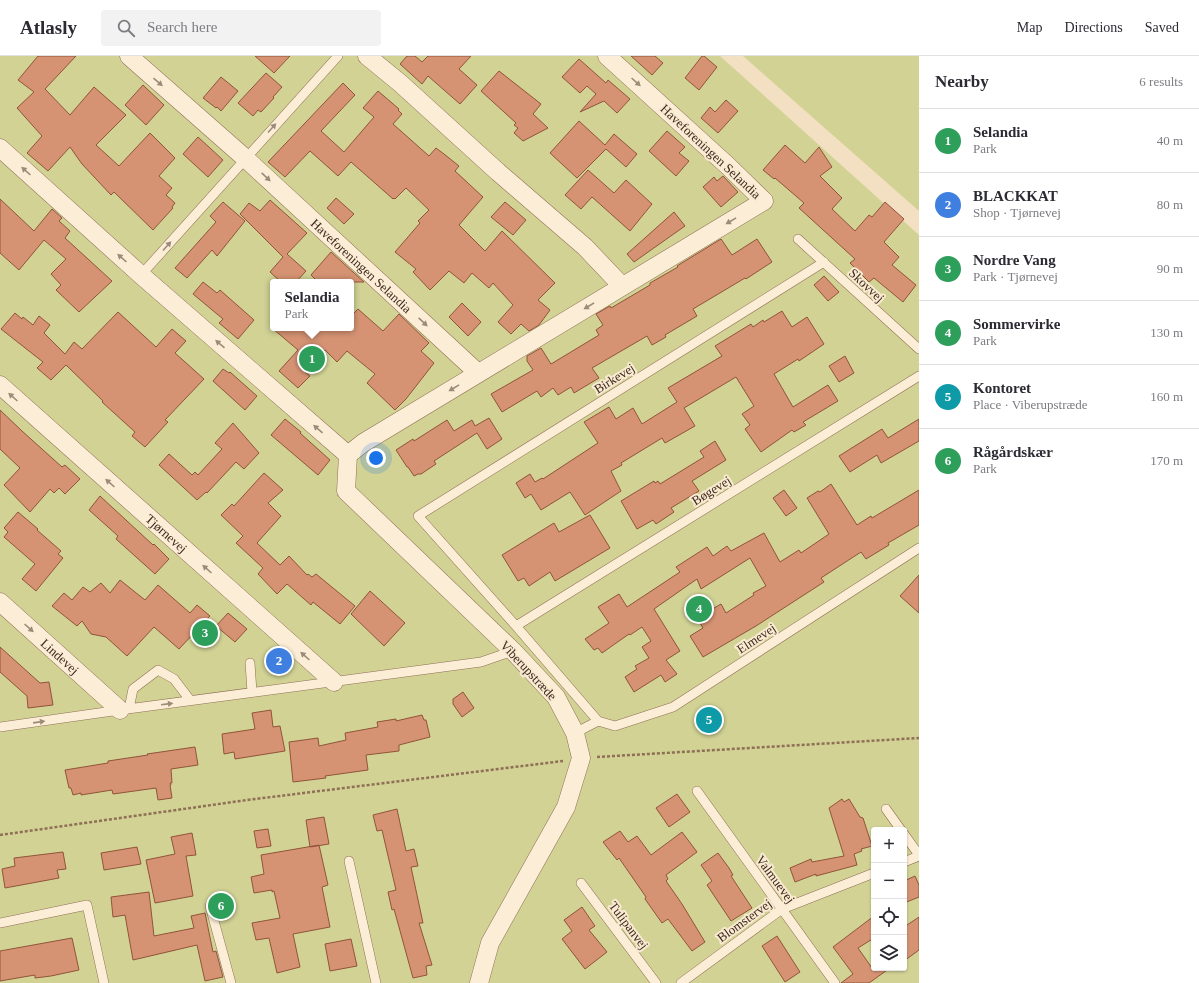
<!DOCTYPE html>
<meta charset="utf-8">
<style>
body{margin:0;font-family:Georgia,serif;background:#f2f2f3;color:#2b2b33}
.controls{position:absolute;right:12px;bottom:12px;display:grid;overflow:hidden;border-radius:4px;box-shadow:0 1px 3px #0004}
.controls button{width:36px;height:36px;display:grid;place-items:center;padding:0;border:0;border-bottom:1px solid #e1e1e2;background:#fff;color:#2b2b33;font:20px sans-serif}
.you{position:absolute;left:376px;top:402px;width:14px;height:14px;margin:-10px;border:3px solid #fff;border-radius:50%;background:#1a73e8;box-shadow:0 0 0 6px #1a73e833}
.badge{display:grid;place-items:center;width:26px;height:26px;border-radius:50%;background:#111827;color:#fff;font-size:13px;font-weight:700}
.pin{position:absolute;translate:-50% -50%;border:2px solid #fff;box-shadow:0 1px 4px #0006}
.popup{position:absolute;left:270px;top:223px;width:84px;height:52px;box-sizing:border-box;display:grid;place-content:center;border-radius:4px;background:#fff;filter:drop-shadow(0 1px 3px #0005);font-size:13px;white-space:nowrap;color:#7c7c81}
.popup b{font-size:15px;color:#2b2b33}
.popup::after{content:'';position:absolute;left:50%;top:100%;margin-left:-8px;border:8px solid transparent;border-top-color:#fff}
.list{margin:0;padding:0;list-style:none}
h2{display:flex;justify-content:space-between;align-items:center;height:52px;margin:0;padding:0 16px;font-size:17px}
h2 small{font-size:13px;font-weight:400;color:#7c7c81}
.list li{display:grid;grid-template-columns:26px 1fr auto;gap:12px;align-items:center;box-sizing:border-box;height:64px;padding:0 16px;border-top:1px solid #e1e1e2}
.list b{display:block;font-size:15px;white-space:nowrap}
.list p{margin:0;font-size:13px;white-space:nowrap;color:#7c7c81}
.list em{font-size:13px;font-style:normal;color:#7c7c81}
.icon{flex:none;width:22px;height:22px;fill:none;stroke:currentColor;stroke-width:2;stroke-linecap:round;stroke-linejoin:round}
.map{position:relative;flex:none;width:919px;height:927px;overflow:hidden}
header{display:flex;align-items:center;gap:24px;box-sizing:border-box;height:56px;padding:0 20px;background:#fff;border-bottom:1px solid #e1e1e2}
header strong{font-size:19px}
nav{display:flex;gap:22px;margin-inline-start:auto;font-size:14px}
.search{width:280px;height:36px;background:#f2f2f3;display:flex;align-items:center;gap:10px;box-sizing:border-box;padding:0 14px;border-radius:4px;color:#7c7c81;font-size:15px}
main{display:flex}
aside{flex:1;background:#fff}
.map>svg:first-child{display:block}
.green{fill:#d1d294;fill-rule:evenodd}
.building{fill:#d59373;stroke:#915439}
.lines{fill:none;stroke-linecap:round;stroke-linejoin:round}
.service-casing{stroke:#8f6f56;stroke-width:10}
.minor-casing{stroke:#8f6f56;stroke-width:19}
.path{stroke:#8f6f56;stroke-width:2.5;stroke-dasharray:3 2;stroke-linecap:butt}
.service{stroke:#fcedd6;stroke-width:9}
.minor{stroke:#fcedd6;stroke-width:18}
.oneway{fill:#9c8b79}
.labels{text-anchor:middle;stroke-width:4;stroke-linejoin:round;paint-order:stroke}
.street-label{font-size:13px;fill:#3d291c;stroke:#f9ead2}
</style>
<header>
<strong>Atlasly</strong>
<div class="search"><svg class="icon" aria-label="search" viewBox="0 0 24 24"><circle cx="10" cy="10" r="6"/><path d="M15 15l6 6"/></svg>Search here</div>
<nav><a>Map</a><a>Directions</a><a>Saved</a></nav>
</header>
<main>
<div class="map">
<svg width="919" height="927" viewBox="0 0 919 927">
<rect width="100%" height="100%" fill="#f3dfc1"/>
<path class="green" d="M0,0h720l199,179v748h-919zM273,226h78v46h-78zM874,774h30v138h-30z
M743,0h176v155z"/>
<path class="building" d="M38,0h38l-31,33 25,26 24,-28 32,28 -30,30 23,21 31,-33 25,25 -16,18 13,12 -6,7 9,8 -3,4 1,1 -20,22 -39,-38 -3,3 -29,-31 -12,-17 -22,24 -21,-18 15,-17 -25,-28 17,-16 -16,-12z
M255,0h35l-16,17z
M407,0h8l7,6 6,-6h43l-12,13 18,16 -17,19 -32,-28 -6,8 -22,-20z
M631,0h24l8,7 -11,12z
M702,0h2l13,11 -18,23 -14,-12z
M579,3l27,24 2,-3 22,19 -13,14 -13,-12 -24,11 16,-18 -9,-8 -7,7 -18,-16z
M499,15l42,33 -8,10 15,14 -25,13 -9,-8 4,-5 -4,-3 2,-2 -35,-32z
M266,17l16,14 -9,10 1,1 -13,14 -3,-2 -5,6 -15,-13z
M221,21l17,14 -17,20 -4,-4 -1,1 -13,-10z
M343,27l12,12 -34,36 23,21 30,-35 -11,-9 15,-17 21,18 -1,1 4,4 -9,10 36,32 7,-8 8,6 15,12 -4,5 28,26 -24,28 26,26 17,-20 53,52 -17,17 12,10 -11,15 -10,6 -8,-7 -10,10 -13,-12 15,-17 -20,-22 -4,5 -17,-15 -8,10 -15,-12 -19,19 -17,-18 3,-3 -21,-17 25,-29 -2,-2 11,-11 -23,-22 -11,11 -1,-1 -1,1 -42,-37 -13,14 -28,-25 -25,26 -17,-15z
M143,29l21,20 -18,20 -21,-20z
M726,44l12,11 -20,22 -17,-15 9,-11 5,5z
M579,65l26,24 9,-11 23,20 -11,13 -20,-18 -29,29 -27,-25z
M667,75l18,16 -6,6 10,8 -13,15 -27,-25z
M198,81l25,23 -15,17 -25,-23z
M785,89l20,18 14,-16 13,20 -12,9 22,22 -10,11 23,22 14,-16 3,2 13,-15 19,17 -20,23 15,15 -7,8 24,20 -13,17 -29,-24 -5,4 -19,-19 5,-4 -56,-51 5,-5 -29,-25 -1,1 -11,-9z
M588,114l26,23 12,-13 26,24 -22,27 -38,-34 -11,12 -16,-14z
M723,120l15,16 -17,15 -18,-20 11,-10 3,4z
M336,142l18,16 -10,10 -17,-16z
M0,143l34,32 18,-22 10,9 -3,3 11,10 -5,7 47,43 -33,31 -23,-22 5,-5 -10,-11 15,-15 -22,-19 -25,30 -19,-17z
M270,144l37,33 -20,21 19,17 -10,11h-15l-11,-10 13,-15 -43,-43 9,-11 11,8z
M223,146l22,19 -28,35 -5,-6 -25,28 -12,-10 41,-46 -6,-6z
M505,146l21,18 -13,15 -22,-18z
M674,156l11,14 -51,36 -7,-8z
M721,183l11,16 25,-16 15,23 -26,17 -1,-1 -52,31 4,7 -32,19 1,2 -14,8 -5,-9 -55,32 7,10 -25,15 -3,-6 -13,8 -5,-7 -12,9 -4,-6 -35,21 -11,-18 42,-24 -6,-9v-5l14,-8 10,16 48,-29 -3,-5 7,-5 -7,-11 14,-8 1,2 39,-23v-2l28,-16 -1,-1z
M331,196l23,21 10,9h-46l-7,-7z
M824,220l15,16 -11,9 -14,-16z
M203,226l14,11 3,-3 34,30 -16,19 -19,-16 4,-4 -30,-25z
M462,247l19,19 -13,14 -19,-19z
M358,253l25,22 16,-17 30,29 -8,8 13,12 -28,36 -11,11 -28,-27 8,-9 -28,-23 -10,11 -12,-12 -20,22 5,4 -12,12 -19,-17 19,-21 -26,-22h79v-12z
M782,255l10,16 15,-10 17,27 -25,17 -1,-2 -24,15 19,33 35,-22 10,16 -35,21 3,3 -12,7 -2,-2 -31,22 -16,-23 5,-4 -8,-11 12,-8 -18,-29 -52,31 11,18 -30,17 -3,-5 -41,25 1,2 -11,6 10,20 -36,24 -15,-23 -29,18 -10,-16 -6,4 -9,-15 14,-9 5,8 7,-4 1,1 55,-36 -14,-21 25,-15 7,12 17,-11 9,16 35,-22 -9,-14 54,-32 -7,-10 36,-22 2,3 10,-7 1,2z
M118,256l38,35 16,-18 14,12 -11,12 29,26 -39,41 3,2 -23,25 -13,-11 3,-4 -33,-30 1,-1 -37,-36 -15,15 -14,-12 6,-6 -42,-33 14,-16 7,6 1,-2 10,8 6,-9 11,9 -6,8 21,21 9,-12 8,7z
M845,300l9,17 -15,9 -10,-16z
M223,313l6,4 1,-1 27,24 -12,14 -32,-29z
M0,354l22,21 40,36 3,-2 15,14 -15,15 -6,-6 -5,5 -4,-4 -20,23 -26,-27 16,-17 -20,-19z
M489,362l13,21 -15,10 -10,-16 -43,28 2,3 -15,10h-3l-4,2 -6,-9h-1l-11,-17 17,-11 1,2 33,-21 7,11 18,-11 3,6z
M285,363l16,13 -1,1 30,27 -12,15 -47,-40z
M919,363v22l-38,22 -4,-8 -27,17 -11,-16 43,-27 6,9z
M233,367l26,30 -15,16 -8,-7 -29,31 -1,-1 -9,8 -38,-35 10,-11 23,21 3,-3 3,3 24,-26 -7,-6z
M715,385l11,19 -34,21 7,10 -28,17 3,4 -18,12 -3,-4 -16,9 -16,-28 33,-20 1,2 3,-2 2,3 44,-27 -4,-6z
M264,417l19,17 -15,13 13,13 -24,27 23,22 9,-9 18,19 1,-1 4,3 4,-3 39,32 -15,18 -27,-22 -2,3 -24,-21 -10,10 -19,-20 5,-6 -27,-25 7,-7 -22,-21 11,-11 2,2z
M831,428l26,41 14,-9 1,2 47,-28v35l-31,18 1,2 -23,14 -5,-7 -40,26 3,4 -68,44 -53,31 -13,-21 13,-8 -6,-10 24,-14 5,9 28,-18 -1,-2 13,-7 -16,-28 -49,31 -4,-10 -43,30 26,42 -14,9 11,14 -12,8 -4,-7 -27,17 -9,-15 12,-8 -2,-3 14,-8 -7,-11 9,-6 -9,-14 -12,8 -1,-1 -27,19 -4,-5 -4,2 -9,-11 24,-16 -11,-16 21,-13 8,13 53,-35 -4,-5 31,-20 6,9 14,-10 4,5 33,-18 16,29 19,-12 2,3 28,-19 -22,-36 11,-7 2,1z
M784,434l13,18 -11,8 -13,-18z
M100,440l53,49 1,-1 15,15 -14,15 -39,-35 2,-3 -29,-26z
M18,456l20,17 -1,1 24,21 -3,3 5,4 -27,33 -14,-12 13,-15 -31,-27 4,-5 -4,-4z
M590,459l20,33 -55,33 -5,-9 -21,14 -5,-8 -6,3 -16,-26 52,-32 5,9z
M919,519v38l-19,-17z
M120,524l25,20 13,-15 32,28 7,-8 13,11 -31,33 -25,-22 -27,29 -21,-19 -15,-3 -9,-13 -5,5 -25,-20 12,-13 8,7 11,-13 7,5 11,-9 9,10z
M370,535l35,32 -21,23 -33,-32z
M228,557l19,16 -12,13 -19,-16z
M0,591l40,36 9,-1 4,23 -25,3 -1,-12 -27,-24z
M463,636l11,16 -12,9 -9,-13v-5z
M271,654l2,17 7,-1 5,25 -50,8 -1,-7 -10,2 -2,-20 33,-5 -3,-16z
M422,659l2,5h2l4,17 -31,8v6l-33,4 2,15 -43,6 1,2 -33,4 -4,-40 29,-4 1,8 27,-6 -1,-7 33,-6 -1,-5 19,-3v2z
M195,691l3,18 -27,4 1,14h-2l1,2h-1l2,13 -14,2 -2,-12 -43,6 -1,-4 -31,5v-2l-8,2 -2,-7h-2l-4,-18 43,-7v-2l40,-6 -1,-1z
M677,738l13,18 -21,15 -13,-19z
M842,743l2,3 5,-3 11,18 3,1 9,28 -11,3 1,2 -8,3 3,11 -41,11v-2l-21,8 -5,-14 21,-9 1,3 32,-6 -15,-48z
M397,753l9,42 8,-2 4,17 -7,1 12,56h-4l13,42 -6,1 1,9 -14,3 -19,-69 -2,1 -4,-18 8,-2 -14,-60 -5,1 -4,-16z
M324,761l5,27 -19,3 -4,-27z
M268,773l3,17 -14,2 -3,-17z
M620,775l8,11 9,-6 14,19 31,-23 15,20 -31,23 2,4 -2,2 16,23 23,38 -13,9 -24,-32 -6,4 -17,-24 1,-2 -27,-39 -2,2 -14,-18z
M192,777l4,22 -10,1 7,40 -38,7 -9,-43 29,-6 -4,-17z
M319,789l9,40 -6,2 8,40 -37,7 7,33 -23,6 -8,-35 -13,2 -4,-17 28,-5 -6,-27 -2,1v-2l-18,3 -3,-16 13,-3 -3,-19z
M137,791l4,17 -37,6 -3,-17z
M63,796l3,17 -9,1 2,8 -54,10 -3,-19 13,-3 -1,-8z
M718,797l11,15 4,7 -2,1 21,32 -21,13 -24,-36 5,-4 -11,-16z
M915,820l4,9v12l-15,6v-22z
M149,836l5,44 40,-8 -3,-12 14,-3 8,39 3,-1 7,26 -18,4 -8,-36 -64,15 -8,-45 -12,2 -2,-20z
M582,851l13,19 -6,4 18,22 -22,17 -23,-30 10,-8 -8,-11z
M874,860v22l-16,10 14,20h18l-21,15h-28l12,-9 -20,-27z
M919,861v33l-15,11v-34z
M777,880l23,36 -15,10 -23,-36z
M72,882l7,32 -28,6 -16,2v-3l-35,6v-30z
M351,883l6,27 -27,5 -5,-27z"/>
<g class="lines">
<defs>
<path id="service" d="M798,183l121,110
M141,219l197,-219
M516,570l403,-250
M250,607l2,29
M129,653l4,-20 25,-19 16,9 16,21
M598,665l-82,-95 -98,-110 406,-254
M598,665l17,5 58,-19 246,-159
M0,671l120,-17 361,-48 32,-11
M575,677l23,-12
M697,735l138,192
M886,753l15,21
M904,778l15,21
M349,805l27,122
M904,806l15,-6
M581,827l75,100
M210,850l21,77
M0,867l87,-18 17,78
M681,927l101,-74 92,-36"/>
<g id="minor">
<path id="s1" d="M129,0l116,102 233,215"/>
<path d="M367,0l33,27 98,89 87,75 37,39"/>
<path d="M0,92l141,127 207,180"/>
<path id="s2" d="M0,329l334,297"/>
<path id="s3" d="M0,546l120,108"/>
<path d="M479,927l11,-40 76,-136 15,-49 -6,-25 -19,-36 -43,-46 -167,-160 2,-36 15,-12 401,-242 -36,-35 -121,-110"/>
</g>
</defs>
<use href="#service" class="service-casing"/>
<use href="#minor" class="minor-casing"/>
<path class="path" d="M597,701l322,-19
M0,779l247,-35 316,-39"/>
<use href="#service" class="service"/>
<use href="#minor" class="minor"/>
</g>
<defs><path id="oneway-solid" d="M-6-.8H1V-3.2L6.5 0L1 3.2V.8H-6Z"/></defs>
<g class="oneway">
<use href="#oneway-solid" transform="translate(158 26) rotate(41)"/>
<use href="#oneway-solid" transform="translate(636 26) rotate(42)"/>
<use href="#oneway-solid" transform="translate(272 72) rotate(-48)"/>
<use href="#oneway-solid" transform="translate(26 115) rotate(-138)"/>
<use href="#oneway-solid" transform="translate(266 121) rotate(43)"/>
<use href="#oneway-solid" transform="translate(731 165) rotate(149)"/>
<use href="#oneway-solid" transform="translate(167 190) rotate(-48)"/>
<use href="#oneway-solid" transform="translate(122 202) rotate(-138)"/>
<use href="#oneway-solid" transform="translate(589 250) rotate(149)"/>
<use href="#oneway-solid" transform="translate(423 266) rotate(43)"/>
<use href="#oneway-solid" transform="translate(220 288) rotate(-139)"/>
<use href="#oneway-solid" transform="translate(454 332) rotate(149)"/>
<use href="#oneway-solid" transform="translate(13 341) rotate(-138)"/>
<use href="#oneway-solid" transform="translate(318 373) rotate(-139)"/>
<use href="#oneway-solid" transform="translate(110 427) rotate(-138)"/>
<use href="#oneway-solid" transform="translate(207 513) rotate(-138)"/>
<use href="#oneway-solid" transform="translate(29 572) rotate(42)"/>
<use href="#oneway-solid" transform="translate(305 600) rotate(-138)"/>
<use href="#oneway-solid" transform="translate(167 648) rotate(-7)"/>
<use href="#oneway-solid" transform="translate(39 666) rotate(-8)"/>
</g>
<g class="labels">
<g class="street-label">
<text transform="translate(711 95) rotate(43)" y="5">Haveforeningen Selandia</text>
<text dy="5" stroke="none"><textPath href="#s1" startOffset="313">Haveforeningen Selandia</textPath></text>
<text transform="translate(867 229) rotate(43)" y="5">Skovvej</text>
<text transform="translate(614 322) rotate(-32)" y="5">Birkevej</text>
<text transform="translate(711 434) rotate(-32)" y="5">Bøgevej</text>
<text dy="5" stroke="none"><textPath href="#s2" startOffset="223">Tjørnevej</textPath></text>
<text transform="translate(756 582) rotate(-33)" y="5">Elmevej</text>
<text dy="5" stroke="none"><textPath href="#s3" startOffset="81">Lindevej</textPath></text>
<text transform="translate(529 614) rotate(47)" y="5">Viberupstræde</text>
<text transform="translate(776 823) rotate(54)" y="5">Valmuevej</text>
<text transform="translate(744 864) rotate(-36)" y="5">Blomstervej</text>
<text transform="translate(629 869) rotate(53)" y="5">Tulipanvej</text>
</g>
</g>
</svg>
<div class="controls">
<button>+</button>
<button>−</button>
<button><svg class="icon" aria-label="locate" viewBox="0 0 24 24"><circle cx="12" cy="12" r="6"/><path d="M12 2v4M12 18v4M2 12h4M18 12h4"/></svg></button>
<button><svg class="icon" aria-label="layers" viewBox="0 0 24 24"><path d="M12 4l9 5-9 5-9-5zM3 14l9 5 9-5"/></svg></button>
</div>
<div class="you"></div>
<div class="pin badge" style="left:312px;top:303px;background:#2e9e5b">1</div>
<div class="popup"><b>Selandia</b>Park</div>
<div class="pin badge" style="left:279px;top:605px;background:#3f7fe0">2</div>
<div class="pin badge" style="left:205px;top:577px;background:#2e9e5b">3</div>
<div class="pin badge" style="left:699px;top:553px;background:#2e9e5b">4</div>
<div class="pin badge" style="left:709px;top:664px;background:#0f9aa8">5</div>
<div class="pin badge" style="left:221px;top:850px;background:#2e9e5b">6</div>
</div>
<aside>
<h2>Nearby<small>6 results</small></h2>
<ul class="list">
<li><span class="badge" style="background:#2e9e5b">1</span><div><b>Selandia</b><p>Park</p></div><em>40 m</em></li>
<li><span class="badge" style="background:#3f7fe0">2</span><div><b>BLACKKAT</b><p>Shop · Tjørnevej</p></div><em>80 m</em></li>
<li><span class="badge" style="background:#2e9e5b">3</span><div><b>Nordre Vang</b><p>Park · Tjørnevej</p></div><em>90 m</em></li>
<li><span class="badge" style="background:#2e9e5b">4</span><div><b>Sommervirke</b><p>Park</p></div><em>130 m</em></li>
<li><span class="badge" style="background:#0f9aa8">5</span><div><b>Kontoret</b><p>Place · Viberupstræde</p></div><em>160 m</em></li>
<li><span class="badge" style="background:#2e9e5b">6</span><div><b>Rågårdskær</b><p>Park</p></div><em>170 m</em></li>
</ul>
</aside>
</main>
